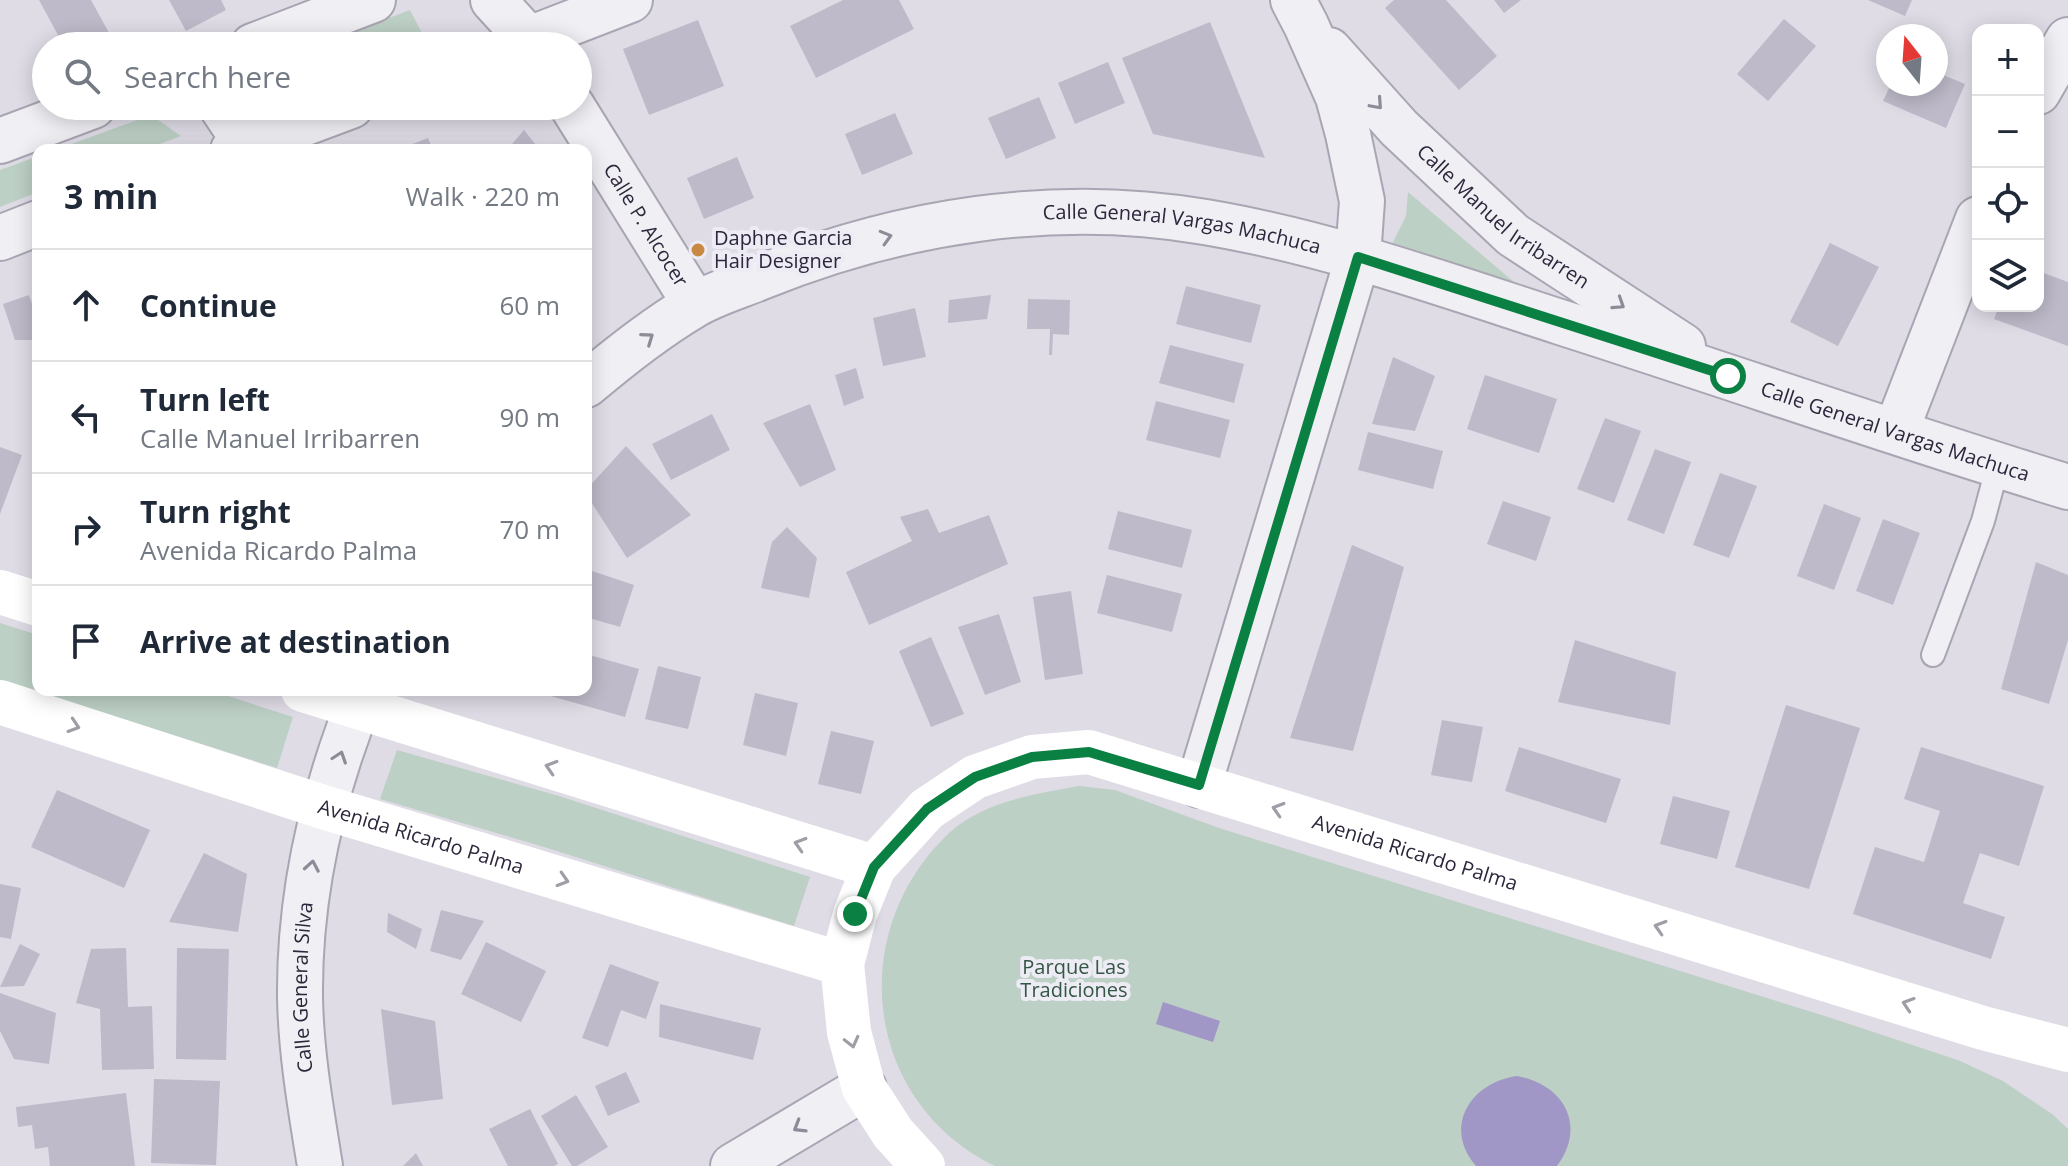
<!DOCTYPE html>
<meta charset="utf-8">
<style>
body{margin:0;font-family:"Open Sans",sans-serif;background:#f6f6f7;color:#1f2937}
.controls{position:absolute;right:24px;top:24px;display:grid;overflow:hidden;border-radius:16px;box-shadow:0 4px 20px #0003}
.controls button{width:72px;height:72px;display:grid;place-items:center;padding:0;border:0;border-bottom:2px solid #e0e1e3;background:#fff;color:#1f2937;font:40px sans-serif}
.compass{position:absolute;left:1876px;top:24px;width:72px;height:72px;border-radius:50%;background:#fff;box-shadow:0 4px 20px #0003;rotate:343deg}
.stop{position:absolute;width:24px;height:24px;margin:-18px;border:6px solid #0b8043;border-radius:50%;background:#fff}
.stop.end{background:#0b8043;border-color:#fff;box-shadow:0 2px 8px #0008}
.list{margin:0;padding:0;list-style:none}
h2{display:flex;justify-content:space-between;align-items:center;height:104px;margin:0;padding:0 32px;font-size:34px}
h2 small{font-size:26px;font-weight:400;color:#747a83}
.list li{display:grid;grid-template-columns:52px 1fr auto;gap:24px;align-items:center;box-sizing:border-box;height:112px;padding:0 32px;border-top:2px solid #e0e1e3}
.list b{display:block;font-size:30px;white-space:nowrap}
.list p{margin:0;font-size:26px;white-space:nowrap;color:#747a83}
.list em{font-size:26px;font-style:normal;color:#747a83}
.icon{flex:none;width:44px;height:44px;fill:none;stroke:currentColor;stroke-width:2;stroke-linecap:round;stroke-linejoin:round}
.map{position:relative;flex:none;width:2068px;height:1166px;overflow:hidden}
.search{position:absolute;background:#fff;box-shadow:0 4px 20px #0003;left:32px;top:32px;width:560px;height:88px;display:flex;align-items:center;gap:20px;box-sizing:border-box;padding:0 28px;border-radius:44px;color:#747a83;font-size:30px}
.panel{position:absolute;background:#fff;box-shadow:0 4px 20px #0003;left:32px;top:144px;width:560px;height:552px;border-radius:16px}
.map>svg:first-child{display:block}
.green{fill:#bdd0c5}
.water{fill:#a097c6}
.building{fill:#bebac9}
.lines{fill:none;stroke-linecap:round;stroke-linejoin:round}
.service-casing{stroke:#aaa5b3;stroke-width:26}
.minor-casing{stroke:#aaa5b3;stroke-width:48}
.tertiary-casing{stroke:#aaa5b3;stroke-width:48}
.service{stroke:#f0eff4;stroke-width:22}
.minor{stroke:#f0eff4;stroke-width:44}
.tertiary{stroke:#f0eff4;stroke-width:44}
.secondary{stroke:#fff;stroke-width:44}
.oneway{stroke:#8e8a98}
.oneway2{stroke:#a09da7}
.route{stroke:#0b8043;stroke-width:10}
.poi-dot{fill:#ca8942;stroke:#edebf4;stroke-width:3}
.labels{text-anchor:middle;stroke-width:8;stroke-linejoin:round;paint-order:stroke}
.street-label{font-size:20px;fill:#2d263c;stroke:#edebf4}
.poi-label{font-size:20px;fill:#2d263c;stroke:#edebf4;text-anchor:start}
.park-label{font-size:20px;fill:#345745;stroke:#edebf4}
</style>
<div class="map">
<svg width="2068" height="1166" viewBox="0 0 2068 1166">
<rect width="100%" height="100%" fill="#dfdce6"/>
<path class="green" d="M410,10l14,27 -22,9h-88z
M151,115l30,21 -37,14h-89z
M38,156v36l-38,15v-37z
M1408,192l126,107 -144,-51 16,-32z
M0,623l38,12v55h171l84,27 -16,51 -277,-88z
M397,750l162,46 251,81 -16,49 -250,-79 -164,-48z
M1079,786l36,4 104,38 606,188 133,44 45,21 49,33 16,15v37h-1073c-131,-63 -151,-234 -46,-333 35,-32 86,-39 130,-47z"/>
<path class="water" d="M1163,1002l57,19 -7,21 -57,-18z
M1517,1076c47,9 70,49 40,90h-81c-34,-39 -5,-84 41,-90z"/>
<path class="building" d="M39,0h52l23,42 -7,4h-43z
M169,0h52l5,10 -40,21z
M843,0h56l15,29 -98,49 -26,-52z
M1394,0h52l51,56 -38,34 -74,-82z
M1494,0h27l-17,13z
M1868,0h44l-7,16z
M1784,19l32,27 -48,55 -31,-27z
M698,20l26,66 -75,29 -26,-66z
M1210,22l55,136 -112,-24 -31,-76z
M1108,62l17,41 -50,21 -17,-41z
M1936,72l29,12 -19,44 -63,-27 8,-17h45z
M1039,97l17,41 -50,21 -18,-41z
M895,113l18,41 -51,21 -17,-41z
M524,130l16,20h-33z
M428,138l5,12h-36z
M737,157l17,41 -50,21 -17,-41z
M1830,243l49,24 -41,79 -48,-24z
M2038,271l30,11v64l-74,-27 5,-13h39z
M1186,286l75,19 -10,38 -75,-19z
M29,295l9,27v18h-23l-12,-36z
M991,295l-4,24 -39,4 1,-23z
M1028,299l42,1 -1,35 -16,-1 -1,21h-3l1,-26h-23z
M915,308l11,49 -43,9 -10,-48z
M1170,345l74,19 -10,39 -75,-20z
M1393,357l42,19 -20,55 -43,-7z
M856,368l8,30 -20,8 -9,-31z
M1485,375l72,24 -18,54 -72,-24z
M1156,401l74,19 -10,38 -74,-18z
M810,404l26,66 -36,17 -37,-64z
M712,414l18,36 -59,30 -19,-36z
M1605,418l36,13 -27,72 -37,-14z
M1368,432l75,19 -10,38 -75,-19z
M626,446l65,69 -64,43 -41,-64v-4z
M0,447l22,8 -22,59z
M1655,449l36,13 -27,72 -37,-14z
M1720,473l37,13 -28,72 -36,-13z
M1503,501l48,16 -15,44 -49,-17z
M1824,504l37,14 -27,72 -37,-14z
M928,509l11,24 50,-18 19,49 -139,61 -23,-53 66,-31 -12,-24z
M1118,511l74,19 -10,38 -74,-19z
M1883,519l37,14 -27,72 -37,-14z
M787,527l30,31 -8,40 -48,-10 11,-46z
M1352,545l52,22 -51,184 -63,-13z
M2036,562l32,13v65l-19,64 -48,-15z
M586,569l48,16 -14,42 -34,-10z
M1107,575l75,19 -10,38 -75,-19z
M1071,591l12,83 -38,6 -12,-83z
M999,614l22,68 -36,13 -27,-68z
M931,637l33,77 -33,13 -32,-76z
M1575,640l101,32 -6,53 -112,-23z
M586,654l53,15 -14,48 -92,-26 53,-1z
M658,666l43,11 -13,52 -43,-10z
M755,693l43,10 -12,53 -43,-11z
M1786,705l74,23 -51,161 -74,-22z
M1442,720l41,7 -11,55 -41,-7z
M831,731l43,10 -13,53 -43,-10z
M1519,747l102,32 -15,44 -101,-32z
M1921,747l123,39 -25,80 -39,-13 -17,50 42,14 -14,42 -138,-45 22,-67 49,15 16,-51 -36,-12z
M57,790l93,40 -26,58 -93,-41z
M1673,796l57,15 -13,48 -57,-15z
M204,853l43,21 -9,58 -69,-10z
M0,884l21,4 -10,51 -11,-2z
M441,910l43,11 -23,39 -31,-9z
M388,913l34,16 -6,20 -29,-17z
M486,942l60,29 -25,51 -60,-28z
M20,944l20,10 -16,32 -24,1z
M126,948l2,59 24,-1 2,63 -52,1 -2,-61 -24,-6 15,-54z
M177,948l52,1 -3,111 -50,-1z
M610,964l49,18 -13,37 -25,-9 -13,37 -26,-9z
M0,993l56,20 -7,51 -35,-5 -14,-28z
M660,1004l101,24 -8,32 -94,-23z
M381,1009l54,12 8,78 -51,6z
M626,1072l14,30 -32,14 -13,-30z
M154,1079l66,2 -4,84 -65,-2z
M126,1093l9,73h-85l-2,-19 -13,2 -3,-24 -14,2 -2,-20z
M576,1095l32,52 -31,19h-5l-31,-50z
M530,1109l28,55 -4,2h-46l-19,-37z
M416,1153l7,13h-20z"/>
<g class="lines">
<defs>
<path id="service" d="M1933,655l50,-134 15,-56"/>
<g id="minor">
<path d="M493,0l42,46"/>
<path id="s1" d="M1329,50l70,78 114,107 170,111"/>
<path d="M2038,92l30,-52"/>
<path id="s2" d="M572,106l123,198"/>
<path id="s3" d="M586,385c33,-28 70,-57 107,-79 20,-12 44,-19 66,-28 140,-57 295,-82 446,-56 120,20 238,62 355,100 169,54 338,113 508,165"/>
<path d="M1896,431l82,-212"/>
<path d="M1199,785l159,-528 4,-56 -14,-67 -10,-37 -32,-72 -13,-25"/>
<path id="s4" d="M320,1166c-9,-56 -19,-112 -20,-169 -1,-106 24,-210 64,-307"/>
</g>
<path id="tertiary" d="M253,46l120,-46
M511,46l119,-46
M221,106l26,39
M0,141l93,-35
M233,150l118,-44
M0,238l38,-15
M733,1166l131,-78"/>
</defs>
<use href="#service" class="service-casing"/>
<use href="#minor" class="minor-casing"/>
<use href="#tertiary" class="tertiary-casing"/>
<use href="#service" class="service"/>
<use href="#minor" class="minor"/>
<use href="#tertiary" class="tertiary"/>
<g class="secondary">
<path d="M0,592l38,12"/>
<path d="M303,690l571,177"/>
<path id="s5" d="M0,702l323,105 519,157"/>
<path id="s6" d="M923,1166l-30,-33 -29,-45 -15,-56 -7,-68 13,-50 19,-47 53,-58 48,-32 57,-20 57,-5 894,276 85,22"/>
</g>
</g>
<defs><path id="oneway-chevron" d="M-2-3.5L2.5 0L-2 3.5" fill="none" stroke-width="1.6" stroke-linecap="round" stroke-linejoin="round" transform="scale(2)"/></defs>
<g class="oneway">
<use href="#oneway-chevron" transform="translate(1377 104) rotate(48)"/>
<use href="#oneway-chevron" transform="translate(886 237) rotate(-16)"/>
<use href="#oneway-chevron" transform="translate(1619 304) rotate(33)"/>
<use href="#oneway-chevron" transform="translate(648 338) rotate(-35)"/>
<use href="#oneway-chevron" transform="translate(340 757) rotate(-71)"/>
<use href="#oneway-chevron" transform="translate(312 866) rotate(-80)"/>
<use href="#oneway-chevron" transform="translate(799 1127) rotate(149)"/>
</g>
<g class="oneway2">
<use href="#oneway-chevron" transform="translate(74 726) rotate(18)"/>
<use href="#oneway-chevron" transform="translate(551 767) rotate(-163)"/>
<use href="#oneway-chevron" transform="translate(1278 809) rotate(-163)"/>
<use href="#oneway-chevron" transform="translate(800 844) rotate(-163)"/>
<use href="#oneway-chevron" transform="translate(563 880) rotate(17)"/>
<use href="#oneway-chevron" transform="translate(1660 927) rotate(-163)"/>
<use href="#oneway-chevron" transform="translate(1908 1004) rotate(-162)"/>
<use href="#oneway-chevron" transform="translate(852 1042) rotate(76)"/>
</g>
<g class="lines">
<path class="route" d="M855,914l19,-47 53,-58 48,-32 57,-20 57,-5 110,33 159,-528 370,119"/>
</g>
<circle class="poi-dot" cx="698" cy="250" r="8"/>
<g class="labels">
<g class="street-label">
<text dy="7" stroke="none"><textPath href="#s1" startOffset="242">Calle Manuel Irribarren</textPath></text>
<text dy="7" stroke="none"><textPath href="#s2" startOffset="140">Calle P. Alcocer</textPath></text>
<text dy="7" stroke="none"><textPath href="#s3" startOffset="638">Calle General Vargas Machuca</textPath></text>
<text dy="7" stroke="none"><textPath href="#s3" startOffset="1382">Calle General Vargas Machuca</textPath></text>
<text dy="7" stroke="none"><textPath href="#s5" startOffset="442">Avenida Ricardo Palma</textPath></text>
<text dy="7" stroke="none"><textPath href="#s6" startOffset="922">Avenida Ricardo Palma</textPath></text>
<text dy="7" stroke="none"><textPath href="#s4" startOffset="180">Calle General Silva</textPath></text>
</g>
<g class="poi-label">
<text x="714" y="245">Daphne Garcia<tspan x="714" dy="23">Hair Designer</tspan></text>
</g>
<g class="park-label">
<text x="1074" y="974">Parque Las<tspan x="1074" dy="23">Tradiciones</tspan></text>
</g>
</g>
</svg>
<div class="controls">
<button>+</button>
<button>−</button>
<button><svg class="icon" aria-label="locate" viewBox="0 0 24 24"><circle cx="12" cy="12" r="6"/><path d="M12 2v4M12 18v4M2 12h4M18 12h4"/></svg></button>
<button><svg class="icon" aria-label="layers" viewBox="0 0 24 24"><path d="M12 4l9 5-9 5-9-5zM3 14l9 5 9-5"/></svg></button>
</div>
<svg class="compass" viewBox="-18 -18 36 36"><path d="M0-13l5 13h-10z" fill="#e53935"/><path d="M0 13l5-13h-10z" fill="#747a83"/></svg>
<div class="stop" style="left:1728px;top:376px"></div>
<div class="stop end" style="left:855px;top:914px"></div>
<div class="search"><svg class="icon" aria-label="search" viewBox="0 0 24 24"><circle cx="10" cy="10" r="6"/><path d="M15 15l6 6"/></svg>Search here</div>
<section class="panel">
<h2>3 min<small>Walk · 220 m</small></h2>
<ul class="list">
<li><svg class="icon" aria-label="ahead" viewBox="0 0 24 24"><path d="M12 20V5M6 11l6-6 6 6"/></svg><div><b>Continue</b></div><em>60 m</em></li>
<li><svg class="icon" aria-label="left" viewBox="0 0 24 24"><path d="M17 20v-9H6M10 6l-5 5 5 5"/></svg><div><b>Turn left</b><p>Calle Manuel Irribarren</p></div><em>90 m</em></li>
<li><svg class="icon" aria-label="right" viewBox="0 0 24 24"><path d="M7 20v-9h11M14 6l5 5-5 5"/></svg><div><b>Turn right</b><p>Avenida Ricardo Palma</p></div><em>70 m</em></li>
<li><svg class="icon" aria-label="arrive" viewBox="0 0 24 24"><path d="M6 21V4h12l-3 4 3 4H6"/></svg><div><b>Arrive at destination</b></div></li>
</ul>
</section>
</div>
